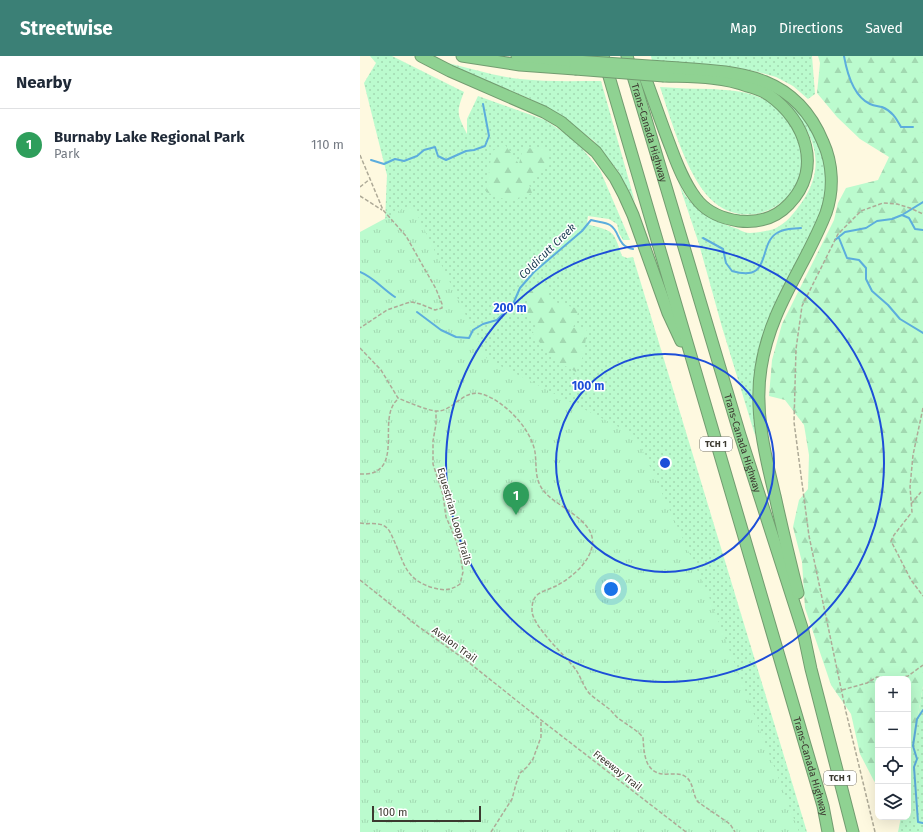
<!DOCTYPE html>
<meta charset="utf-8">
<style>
body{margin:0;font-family:"Fira Sans",sans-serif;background:#f6f6f7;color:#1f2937}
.controls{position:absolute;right:12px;bottom:12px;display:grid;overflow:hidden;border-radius:8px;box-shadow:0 4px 16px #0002}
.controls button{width:36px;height:36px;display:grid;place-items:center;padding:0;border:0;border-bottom:1px solid #e0e1e3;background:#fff;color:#1f2937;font:20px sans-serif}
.scale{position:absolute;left:12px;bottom:10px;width:109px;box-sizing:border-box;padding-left:4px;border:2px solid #3c3930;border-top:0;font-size:11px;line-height:14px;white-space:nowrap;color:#3c3930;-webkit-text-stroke:3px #fff;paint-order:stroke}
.you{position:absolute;left:251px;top:533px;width:14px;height:14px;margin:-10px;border:3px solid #fff;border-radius:50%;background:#1a73e8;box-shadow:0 0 0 6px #1a73e833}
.badge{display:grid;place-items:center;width:26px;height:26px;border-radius:50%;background:#3b8076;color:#fff;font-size:13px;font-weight:700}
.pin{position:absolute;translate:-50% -33px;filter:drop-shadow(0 1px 2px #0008)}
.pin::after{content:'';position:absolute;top:21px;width:14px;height:12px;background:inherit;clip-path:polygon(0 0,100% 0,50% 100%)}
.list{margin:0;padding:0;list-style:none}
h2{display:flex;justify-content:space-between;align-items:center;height:52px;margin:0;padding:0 16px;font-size:17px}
h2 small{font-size:13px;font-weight:400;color:#747a83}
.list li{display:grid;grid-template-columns:26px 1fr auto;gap:12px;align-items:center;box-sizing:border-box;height:72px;padding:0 16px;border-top:1px solid #e0e1e3}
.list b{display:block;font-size:15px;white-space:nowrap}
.list p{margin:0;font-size:13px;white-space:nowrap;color:#747a83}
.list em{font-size:13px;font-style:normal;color:#747a83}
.icon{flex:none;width:22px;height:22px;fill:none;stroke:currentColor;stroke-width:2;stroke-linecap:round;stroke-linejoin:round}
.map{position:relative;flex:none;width:563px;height:776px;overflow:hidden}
header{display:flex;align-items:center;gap:24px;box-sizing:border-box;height:56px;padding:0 20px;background:#3b8076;color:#fff}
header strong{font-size:19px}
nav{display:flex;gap:22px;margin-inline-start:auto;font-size:14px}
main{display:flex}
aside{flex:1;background:#fff}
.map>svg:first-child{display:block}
.grass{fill:url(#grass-dots)}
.forest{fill:url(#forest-firs)}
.park{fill:url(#park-tufts)}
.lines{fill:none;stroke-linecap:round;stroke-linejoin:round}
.stream{stroke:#5caddd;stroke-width:2}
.motorway-casing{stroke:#729c70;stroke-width:13}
.path{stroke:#aeaa97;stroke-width:1.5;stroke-dasharray:4 2;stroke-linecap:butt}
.motorway{stroke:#8fd292;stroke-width:11}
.motorway-bridge-casing{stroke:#729c70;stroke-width:13;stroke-linecap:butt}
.motorway-bridge{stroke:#8fd292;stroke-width:11}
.ring{fill:none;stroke:#1d4ed8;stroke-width:2}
.labels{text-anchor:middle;stroke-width:3;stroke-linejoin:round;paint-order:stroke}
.shield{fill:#fff;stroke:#76746e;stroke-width:1}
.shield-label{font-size:9px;font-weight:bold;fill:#3c3930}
.street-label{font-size:10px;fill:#3c3930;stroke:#fff}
.water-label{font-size:11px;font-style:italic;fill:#173a4f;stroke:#fff}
.centre{fill:#1d4ed8;stroke:#fff;stroke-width:2}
.ring-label{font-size:12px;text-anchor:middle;font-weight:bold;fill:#1d4ed8;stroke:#fff;stroke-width:3;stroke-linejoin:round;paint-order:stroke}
</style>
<header>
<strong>Streetwise</strong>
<nav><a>Map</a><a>Directions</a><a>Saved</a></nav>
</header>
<main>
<aside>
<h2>Nearby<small></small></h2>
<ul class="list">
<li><span class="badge" style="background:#2e9e5b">1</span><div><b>Burnaby Lake Regional Park</b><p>Park</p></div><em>110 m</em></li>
</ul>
</aside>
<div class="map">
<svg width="563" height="776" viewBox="0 0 563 776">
<defs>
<pattern id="grass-dots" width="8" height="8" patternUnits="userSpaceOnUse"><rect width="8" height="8" fill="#bbfbce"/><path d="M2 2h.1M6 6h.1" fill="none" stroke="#a2d8b1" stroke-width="1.8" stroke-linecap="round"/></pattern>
<pattern id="forest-firs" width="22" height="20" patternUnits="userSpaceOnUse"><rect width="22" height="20" fill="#bbfbce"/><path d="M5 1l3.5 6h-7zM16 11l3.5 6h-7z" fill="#a2d8b1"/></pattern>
<pattern id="park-tufts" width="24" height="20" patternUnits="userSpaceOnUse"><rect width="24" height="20" fill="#bbfbce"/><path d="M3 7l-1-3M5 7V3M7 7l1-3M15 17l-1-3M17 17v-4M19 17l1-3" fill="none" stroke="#a2d8b1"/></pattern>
</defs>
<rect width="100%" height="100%" fill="#fef9e0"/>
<path class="grass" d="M10,0h22l72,36c-8,21 -7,22 3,42v-15l11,-23 67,24 30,20 25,30 30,70h-7l-4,-7 -2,-9 -8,-5 -21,-3 -1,8c27,8 26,5 35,32l5,2 6,-1 174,575h-63l-362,-543 5,-114 -23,-92 12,-20z
M291,0h161l3,38 -7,5 -15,-13 -17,-9 -18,-5 -25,-5 -74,-4 -7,-2z
M79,5c27,6 54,15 81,18 27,3 54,2 81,2l34,121 -17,-31 -24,-30 -40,-30 -26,-13z
M300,31c17,1 34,2 51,2 13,1 26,1 39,5 7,2 17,6 22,10 21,18 37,47 29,75 -2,4 -6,9 -9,12 -18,25 -52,32 -77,12 -27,-21 -44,-84 -55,-116z
M414,35l19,10 19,24 16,43 -4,39 -34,74 -36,111v26l2,18 -2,-4 -32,-105 -23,-83 -22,-66c2,6 5,12 8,17 12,17 33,28 53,34 3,2 8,4 12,4 6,0 17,-2 24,-4 12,-5 21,-17 28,-27 30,-43 6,-81 -28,-111z
M563,630v146h-25l3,-15h7v-44z"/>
<path class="forest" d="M458,0h105v630l-15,87v-94h-30v106l-4,-4 -14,-27 -9,-40 -20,-29 -26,-77 -3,-46 -9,-35 6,-27 9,-11 1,-34 -5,-30 -19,-25 -16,-4 3,-36 10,-36 52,-104 4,-17 8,-15 32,-8 11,-23 -29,-18 -23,-22 -20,-24 3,-30z
M145,89l14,19 4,-16 23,1 5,15 -23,18 4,11 -21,9 -25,-10 6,-41z
M185,227l6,18 28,8 -6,19h14l-3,26 -8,18 -23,-13 -21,-26 5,-10 -10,-8 3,-30z"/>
<path class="park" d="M52,148l75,155 149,77 72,158 91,238h-439v-600z"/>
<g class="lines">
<path class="stream" d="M484,0c3,17 9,40 26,48 4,2 8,2 12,3 10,4 14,11 19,20h12
M11,104l13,4 11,-5 9,2 13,-5 7,-6 11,-3 3,9 8,4 20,-9 8,-1 11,-4 4,-10 -6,-32
M542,159l21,-13
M343,182l20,11 3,14 6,8c41,12 25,-26 45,-38 7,-5 16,-4 24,-5
M479,182l8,20 12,2 7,8v11l6,12 16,14 12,14 23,14
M475,184l10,-8 21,-4 11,-7 15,-2 10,-4 7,3 6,11 8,1
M0,216c13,5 23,17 35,25
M57,256l24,18 15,7 13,1 4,-8 10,-6 14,-4 16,-16 7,-16 14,-16 48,-41 9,-11c6,2 14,2 19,5 11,7 6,21 23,24
M563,654l-6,9 -4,27 4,13 -3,8 4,55 5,1"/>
<defs>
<g id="motorway">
<path d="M61,0l29,15 94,41 17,10 35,30 19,26 9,17 9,20 35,98 13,28"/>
<path d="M102,0l58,9 55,4"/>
<path d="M157,0l58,5"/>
<path id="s1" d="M243,0l220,750 5,26"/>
<path id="s2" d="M267,0l113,379 63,196 8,38 42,163"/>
<path d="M279,11l6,10c9,24 17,48 26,71 7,19 15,39 28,54 10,11 26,17 40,19 19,2 37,-3 50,-17 34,-35 17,-83 -20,-109 -6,-4 -14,-7 -22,-9 -26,-10 -56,-9 -83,-10"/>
<path d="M304,11c67,5 129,2 159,75 10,22 11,48 3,71 -21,54 -56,95 -65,155 -7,43 4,87 14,128 7,32 15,65 23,97"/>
</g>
</defs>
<use href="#motorway" class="motorway-casing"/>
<path class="path" d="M0,99l23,55 23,26 30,53 6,15v4l-7,2 -15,-6 -8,-2 -5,1 -20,7 -27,18
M0,131l10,-8
M0,140l22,14
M0,292l21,22 17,28c9,4 29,12 37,13 19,2 28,-25 50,-16 21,8 46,34 50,57 2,14 -1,26 8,38 12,17 55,30 49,57 -4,17 -21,31 -36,39 -6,3 -14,5 -19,9 -5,5 -5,11 -5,17 3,17 33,43 44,58 5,7 8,19 15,25 6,5 12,9 17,13 4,3 7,8 11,11 9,6 16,10 24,18 1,18 2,39 26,37 6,0 12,-1 17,3 8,6 6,17 12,25l32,22 5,8
M563,352l-10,47 -3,32 2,25 -18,23 -3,6 20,39 12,16
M0,418c5,0 11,0 15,-2 25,-12 3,-56 23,-73
M551,448l10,-12
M0,467c9,2 20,-2 27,5 4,4 6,11 9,17 9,22 12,36 38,43 10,3 18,2 26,-4l3,-12 -3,-19 -6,-18 -8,-18 -3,-22 -10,-31v-23l3,-17v-13
M0,524l59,47 48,34 74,59 145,112
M482,634l25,-7 10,-6 19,1 12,-2 15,-11
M131,776l21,-33 4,-15 4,-11 7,-6 6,-8 8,-22v-17
M515,776l-29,-120 -37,-176 -15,-114 2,-73 6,-43 36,-72 23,-23 22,-8 14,1 13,4 13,6"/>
<use href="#motorway" class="motorway"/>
<defs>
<path id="motorway-bridge" d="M215,5l89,6
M215,13l89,7"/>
</defs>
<use href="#motorway-bridge" class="motorway-bridge-casing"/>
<use href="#motorway-bridge" class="motorway-bridge"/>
</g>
<g class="ring">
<circle cx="305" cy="407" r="109"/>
<circle cx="305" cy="407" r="219"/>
</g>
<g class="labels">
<g class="shield">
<rect x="340" y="381" width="32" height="14" rx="3"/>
<rect x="464" y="715" width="32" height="14" rx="3"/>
</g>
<g class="shield-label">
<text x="356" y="391">TCH 1</text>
<text x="480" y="725">TCH 1</text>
</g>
<g class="street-label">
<text dy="4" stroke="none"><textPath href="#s2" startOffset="80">Trans-Canada Highway</textPath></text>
<text dy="4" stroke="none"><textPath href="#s2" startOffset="404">Trans-Canada Highway</textPath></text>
<text transform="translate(95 460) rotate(74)" y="4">Equestrian Loop Trails</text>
<text transform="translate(95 588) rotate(36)" y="4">Avalon Trail</text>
<text dy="4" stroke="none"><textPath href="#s1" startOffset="740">Trans-Canada Highway</textPath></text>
<text transform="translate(258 714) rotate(38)" y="4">Freeway Trail</text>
</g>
<g class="water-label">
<text transform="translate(187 195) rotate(-44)" y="4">Coldicutt Creek</text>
</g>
</g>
<circle cx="305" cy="407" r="6" class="centre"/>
<g class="ring-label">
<text x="150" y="256">200 m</text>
<text x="228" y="334">100 m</text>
</g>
</svg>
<div class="controls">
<button>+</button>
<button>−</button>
<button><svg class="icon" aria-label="locate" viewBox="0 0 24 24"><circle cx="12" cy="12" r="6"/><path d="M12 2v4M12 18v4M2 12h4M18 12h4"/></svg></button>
<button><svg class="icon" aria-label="layers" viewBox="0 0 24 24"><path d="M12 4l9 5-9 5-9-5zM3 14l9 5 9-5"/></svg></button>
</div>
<div class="scale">100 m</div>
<div class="you"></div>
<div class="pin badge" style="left:156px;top:459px;background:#2e9e5b">1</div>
</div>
</main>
